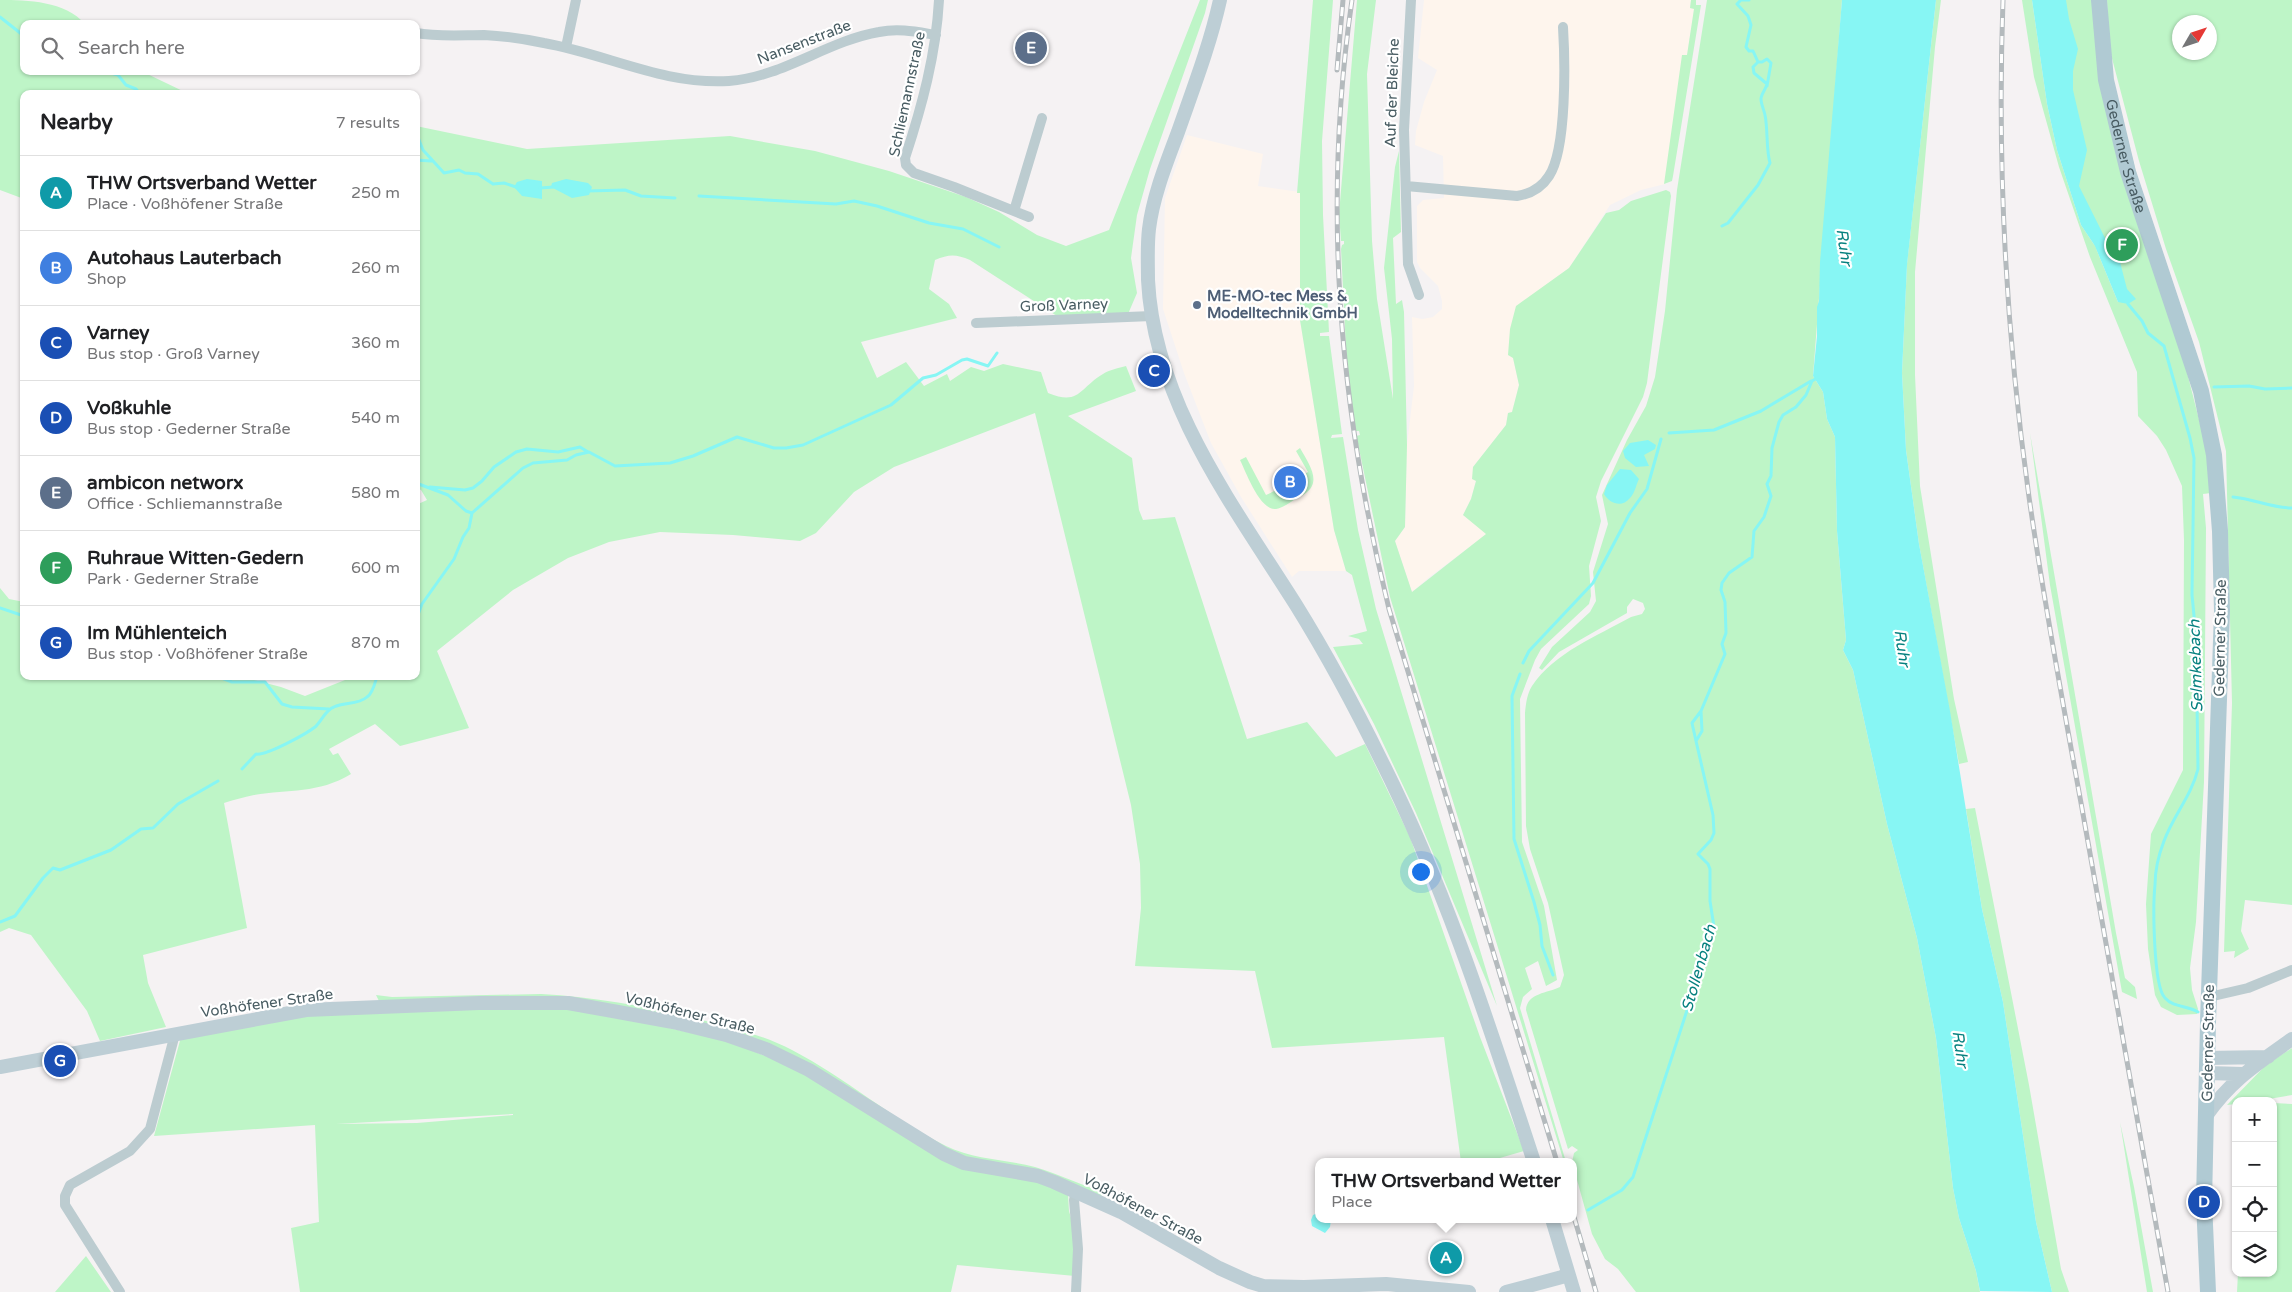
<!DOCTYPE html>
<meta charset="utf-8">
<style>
body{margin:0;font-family:"Varela Round",sans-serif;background:#f6f6f6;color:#202124}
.controls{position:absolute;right:15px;bottom:15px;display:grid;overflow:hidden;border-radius:10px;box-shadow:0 1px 4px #0004}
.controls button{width:45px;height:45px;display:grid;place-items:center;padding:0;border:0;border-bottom:1px solid #e0e0e0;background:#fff;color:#202124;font:25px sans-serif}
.compass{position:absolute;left:2172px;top:15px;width:45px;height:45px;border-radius:50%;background:#fff;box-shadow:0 1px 4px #0004;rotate:51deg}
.you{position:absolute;left:1420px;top:871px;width:18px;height:18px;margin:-12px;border:4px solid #fff;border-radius:50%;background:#1a73e8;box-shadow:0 0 0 8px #1a73e833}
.badge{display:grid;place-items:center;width:32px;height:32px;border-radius:50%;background:#111827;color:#fff;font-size:16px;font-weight:700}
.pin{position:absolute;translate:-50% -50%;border:2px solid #fff;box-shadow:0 1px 5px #0006}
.popup{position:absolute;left:1315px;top:1158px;width:262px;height:65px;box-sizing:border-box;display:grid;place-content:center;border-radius:10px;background:#fff;filter:drop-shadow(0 1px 4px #0005);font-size:16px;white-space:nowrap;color:#757577}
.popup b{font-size:19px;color:#202124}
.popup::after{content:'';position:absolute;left:50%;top:100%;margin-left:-10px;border:10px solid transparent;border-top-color:#fff}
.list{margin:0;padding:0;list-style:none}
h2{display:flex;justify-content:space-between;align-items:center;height:65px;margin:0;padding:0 20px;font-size:21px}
h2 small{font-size:16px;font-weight:400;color:#757577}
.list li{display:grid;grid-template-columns:32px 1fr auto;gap:15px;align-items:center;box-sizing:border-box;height:75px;padding:0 20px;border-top:1px solid #e0e0e0}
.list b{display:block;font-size:19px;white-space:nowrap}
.list p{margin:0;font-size:16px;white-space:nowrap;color:#757577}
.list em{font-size:16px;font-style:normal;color:#757577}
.icon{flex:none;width:28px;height:28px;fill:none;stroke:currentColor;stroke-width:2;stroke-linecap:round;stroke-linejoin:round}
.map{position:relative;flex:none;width:2292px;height:1292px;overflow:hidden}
.search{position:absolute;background:#fff;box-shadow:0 1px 4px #0004;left:20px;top:20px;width:400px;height:55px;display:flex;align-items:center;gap:12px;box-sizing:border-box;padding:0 18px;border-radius:10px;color:#757577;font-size:19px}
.panel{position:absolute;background:#fff;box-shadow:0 1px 4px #0004;left:20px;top:90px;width:400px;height:590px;border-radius:10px}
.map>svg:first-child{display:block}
.commercial{fill:#fef5ed}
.green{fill:#bef5c7;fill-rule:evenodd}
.water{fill:#87f6f4}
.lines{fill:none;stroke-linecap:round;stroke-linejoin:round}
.stream{stroke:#87f6f4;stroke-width:3}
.street{stroke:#bcccd0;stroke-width:10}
.secondary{stroke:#bdced5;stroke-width:14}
.primary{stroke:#b0cad3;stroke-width:16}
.rail-casing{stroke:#b4babd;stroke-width:5}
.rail{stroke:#fff;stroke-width:3;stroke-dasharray:9;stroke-linecap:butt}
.service-dot{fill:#5c6f8a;stroke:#fff;stroke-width:2}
.labels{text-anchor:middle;stroke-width:4.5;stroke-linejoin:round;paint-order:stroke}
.street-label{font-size:15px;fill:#485c62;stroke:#fff}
.service-label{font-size:15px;font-weight:bold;fill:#4e5e75;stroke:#fff;text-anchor:start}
.water-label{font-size:16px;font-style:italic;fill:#06817f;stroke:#fff}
</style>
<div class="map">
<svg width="2292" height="1292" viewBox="0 0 2292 1292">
<rect width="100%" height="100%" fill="#f5f2f3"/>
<path class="commercial" d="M1424,0h267l-1,8 4,1 -7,47 -4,-1 -18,129 -24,6 -31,15 -41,63 -23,17 -33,73 6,27 -7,27 -4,1 -2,12 -33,42 3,13 -5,19 -8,16 24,19 -59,44 -16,14 -17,-51 10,-14 2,-82 7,-59 -2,-69 10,2 11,-2 9,-8v-8l-4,-15 -18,-18 -3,-6v-56l6,-6 21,-2 -1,-42 -28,-11 1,-14 8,-29 13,-32 -19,-12z
M1187,135l76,19 -5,32 42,6v128l34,210 12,41h-47l-7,6 -51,-80 -30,-54 -27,-70 -21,-64 2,-111z"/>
<path class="green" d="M0,0c28,0 65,1 85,24h-61v47h117l48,23h-165v105l-24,-9z
M1200,0h8l-3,13 -55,156 -13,46 -6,43 6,35 -9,21 -71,2 -87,-56c-14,-6 -21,-6 -35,0l-6,29 20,15 8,14 -96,24 16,36 29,-16 18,24 23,-12 3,7 21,-14 13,4 19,-7 38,8 7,21c32,13 31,-5 55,-19 6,-4 16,-6 23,-8l10,25 -68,25 64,42 7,52 4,10 32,-3 72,222 60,-17 29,35 29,-13 45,93 70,200 44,114 -38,11h-25l-17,-125 -172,11 -17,-77 -120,-5 6,-58 -1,-44 -9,-59 -96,-392 -141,54 -40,25 -38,41 -16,8 -67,-6 -73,-3 -51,10 -41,16 -55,32 -76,61 32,77 -69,18 -25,-22 -46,25 4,6 5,-2 13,21c-33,20 -62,15 -97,21 -10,2 -21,5 -30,8l23,125 -104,27 5,28 18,44 -66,14 -13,-30 -56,-76 -22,-7 -9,4v-344l9,11 15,3v74h214l43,11 24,9 50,-20h61v-171l11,-5 -6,-10 -5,-2v-362l111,23 203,-13 85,15 74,20 77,26 33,15 38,23 29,11 43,-16z
M1313,0h20l-11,141 1,74 6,117 -9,1v3h9l13,98 -10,1 -1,3 12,-1 15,93 18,79 121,397 -81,-193 -42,-89 -41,-77 30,-3 -4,-5 -11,-3 19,-5 -15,-56 -6,-4 -12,-41 -34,-210v-127h-3z
M1357,0h19l-9,74 5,167 5,58 16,100 -1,-60 -8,-71 11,-101 4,-16 2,81 -8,6 3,66 6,-4 2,12 3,133 -2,82 -10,14 17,51 74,-58 -23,-19 8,-16 5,-18 -4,-2 1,-12 33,-42 2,-12 4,-1 7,-27 -6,-27 -5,-3 2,-26 6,-23 53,-38 37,-55 13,-3 12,-9 35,-11 4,2 1,4 -24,187 -4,14 -42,84 -5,16 5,24 -12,45 2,30 -2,8 -48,45 -6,11 -15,39 2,143 22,64 13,74 -11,6 -8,-25 -13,7 7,21 -9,8 -3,11 46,154h-2l-174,-565 -32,-153 -2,-8 4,-1 -1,-4h-4l-8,-62 -6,-120 1,-4 2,-1v-3h-3l-2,-27z
M1691,0h5v5h5l-28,171 -1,5 -8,3 18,-129h5l7,-46 -4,-1z
M1707,0h135l-29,376 10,16 4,27 8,18 2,94 9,109 -3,10 10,20 34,154 30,114 19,100 17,150 6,30 17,53 4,21h-344l-18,-23 -13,-10 -13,-25 -18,-65v-7h-2l2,-9 4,-3 -6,-4 -4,3 -42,-139c1,-17 22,-17 34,-23l4,-12 -16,-72 -18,-54 -4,-23 -1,-113c1,-10 2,-19 7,-27 22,-33 65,-50 99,-69l11,-3 3,-5 -2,-6 -10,-4 -6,8v6l-68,39 -17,18 -3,-2 13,-21 38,-35 6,-11 -3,-29 15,-48 -6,-29 25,-55 19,-34 9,-29 10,-66 12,-121z
M1936,0h5l-6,47 -20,225v103l5,111 34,213 14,63 -9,2 -40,-220 -13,-94 -4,-77 5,-109z
M2022,0h10l15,104 10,46 24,75 14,21 23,56h3l-39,-84 -46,-218h59l-1,7 112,440 5,46 -8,1 3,34 -2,254 -8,140 -6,46 2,22 6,19 -1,5 -20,1 -16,-8 -6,-12 -7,-46 -2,-45 5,-70 32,-64 1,-230 -2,-54 -16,-36 -9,-14 -19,-20 -1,-44 -47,-115 -31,-90 -25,-90z
M2107,0h185v905l-47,-5 -4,31 8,18 -15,9 1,-7 -11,1 8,-249 -6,-252 -27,-109 -33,-93 -27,-88 -30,-114zM2180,22h30v30h-30z
M2030,433l86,500 9,45 10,9 2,12 -15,-7 -72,-407z
M1300,448c10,18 24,36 1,48l-8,-13 1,-3 14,-8 -12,-21z
M1246,457l20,38 23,-11 8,14c-6,4 -15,10 -21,11 -16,2 -30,-37 -36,-49z
M1975,808l54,277 32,184 8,23h-17l-16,-70 -33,-220 -21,-93 -16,-100z
M541,994c55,3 108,13 161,26 31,8 61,15 90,30 54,28 100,69 154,96 28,14 59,13 89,21 23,7 45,17 67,25v6l-146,-44 -134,-81 -171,-60 -272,-12 -3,-6 16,2z
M465,1007l125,3 141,32 64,26 134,83 95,26 44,17 1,17 5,17 1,48 -118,-11 -6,27h-651l-9,-64 28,-6 -4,-97 -161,11 27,-99 106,-20zM513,1115l-96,8 -81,1 177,-10z
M2292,1048v47l-35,6h-21v3l-9,1 39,-40z
M2273,1103l19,1v188h-55l1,-19h35z
M2120,1122l14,65 19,105h-6z
M86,1256l25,36h-56z"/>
<path class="water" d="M1842,0h94l-29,265 -5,108 4,77 13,94 31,167 32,198 21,93 33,220 16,70 -72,-1 -4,-20 -17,-53 -6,-30 -17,-150 -19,-100 -30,-114 -34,-154 -10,-20 3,-10 -9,-109 -2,-94 -8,-18 -4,-27 -10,-16 4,-40v-29l2,-6 1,-39z
M2032,0h34l3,19 9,30 -5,22v19l14,60 -8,36 34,68 7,8 7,27 9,10 -8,5 -10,-2 -23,-56 -14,-21 -24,-75 -10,-46z
M527,179l15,2v18l-20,-3 -8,-9 3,-5z
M566,179l22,4 4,4 -3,8 -17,3 -21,-11 1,-4z
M1648,440l8,5 -1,4 -11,6 5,11 -13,1 -11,-9 -2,-7 7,-8z
M1620,469l11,1 8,9c-3,6 -4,14 -9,19 -8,10 -20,6 -26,-4l3,-9z
M1318,1213v6h13l-1,8 -5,6 -13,-7 -1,-6 2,-5z"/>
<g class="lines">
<path class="stream" d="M0,17l24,19
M1758,62h4l5,-3 4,4 -4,23
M104,71l14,4 8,10 10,4 4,5
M417,135l6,15 21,23 15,-3 6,3 13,1 15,10 11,-1 12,4
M416,160l15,1
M540,188l14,-1
M587,191l38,-1 16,6 34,2
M699,196l137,8 18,-3 23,5 52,17 34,6 36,18
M1722,226l6,-3 30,-38 12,-22c-4,-13 -2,-34 -5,-48 -1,-5 -4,-11 -4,-16 0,-5 5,-10 6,-15l-13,-11 -1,-6 5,-5 -5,-11h-4l-3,-4 5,-22 -3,-9 -11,-12 4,-4h8
M2128,304l14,17 6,12 16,13 26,92 4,20 -2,137 4,41 2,133c-7,28 -24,45 -34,72 -5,13 -9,29 -9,44 -2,19 -2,101 10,113 9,10 22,7 33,14
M2214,387l35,-1 16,3 27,-1
M1669,433l45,-3 47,-19 50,-30
M416,483l32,12 18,16 6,2
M430,487l35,3 8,-2 9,-7 12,-14 22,-15 11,-3 31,3 22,-5 8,5
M2233,497c21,2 39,11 59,11
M0,608l24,8
M416,620l6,-16 32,-45 9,-22 6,-9 3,-15 51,-45 10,-5 34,-3 9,-5 13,-3 26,14 55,-3 23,-7 44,-19 37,11h12l17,-3 88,-40 32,-27 13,-3 26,-15 5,-1 21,7 9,-13
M1523,663l6,-12 64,-68 37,-70 17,-24 14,-50
M1520,674l-8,22 2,143 20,63 6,23 2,21 11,29
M201,676l18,1 13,5h33l17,22 10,3 37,2
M1696,741l-4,-18 9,-12
M242,769l14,-15c10,2 50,-20 59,-27 7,-6 10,-17 19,-20 10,-5 24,-2 33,-10 6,-4 8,-14 10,-21
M0,922l15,-6 28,-38 10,-10 7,2 51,-20 30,-21 12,-1 25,-24 40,-23
M1588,1210l34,-20 11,-13 81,-250 -4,-26v-32l-2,-5 -10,-10 13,-14 3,-7 -1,-18 -17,-74 6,-10 -1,-20 24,-57 -3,-10 4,-11 -1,-31 -4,-12 1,-7 7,-10 23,-16 2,-26 10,-14 7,-21 -4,-12 4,-8 1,-28 7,-26 4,-7 13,-8 10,-12 6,-14 7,-4"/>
<path class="street" d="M939,0c-3,55 -17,106 -34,158l1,7 8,8 40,14 75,30
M1411,0l-7,130 4,134 11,31
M416,33c22,4 46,2 68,2 20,1 41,4 60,8 63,11 119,42 185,38 54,-4 98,-40 150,-49 20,-4 38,0 57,3
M566,47l10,-47
M1406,186l111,10c13,-2 25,-9 32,-20 18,-27 16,-116 14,-149
M1014,211l28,-93
M976,323l176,-7
M2209,997l39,-9 44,-18
M120,1292l-55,-87v-9l5,-11 60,-34 20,-22 25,-95
M1076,1292l2,-43 -4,-49 2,-9"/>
<path class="secondary" d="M1220,0c-10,45 -27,89 -42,132 -12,32 -25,64 -29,97 -2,17 -1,34 -1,51 6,122 85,225 148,325 31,50 59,102 85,155 65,129 108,265 153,402
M2207,1058l61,-1
M0,1067l306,-57 173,-7h89l105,19 53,13 40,14 43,21 135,84 20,9 74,13 16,6 67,30 98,56 31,14 13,4 41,1 82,-3 83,8
M2207,1073l36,1
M2206,1116c25,-36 51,-52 86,-77
M1552,1219l22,73
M1506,1292l56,-15 6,-4"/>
<path class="primary" id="s1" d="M2099,0l7,80 22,92 73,219 13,64 6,76 2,80 -14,411 -4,180 4,90"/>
<defs>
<path id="rail" d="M1352,0c-30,207 -13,406 37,609l168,553
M2003,0c-6,166 3,333 26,497 15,106 35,212 54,317 28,159 57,319 85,478
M1337,70l6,-70
M1574,1217l22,75"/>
</defs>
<use href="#rail" class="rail-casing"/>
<use href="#rail" class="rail"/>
</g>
<circle class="service-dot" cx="1197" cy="305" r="5"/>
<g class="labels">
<g class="street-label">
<text transform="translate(804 42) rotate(-21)" y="5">Nansenstraße</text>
<text transform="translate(1392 93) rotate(-88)" y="5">Auf der Bleiche</text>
<text transform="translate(907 94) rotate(-78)" y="5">Schliemannstraße</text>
<text dy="5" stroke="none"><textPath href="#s1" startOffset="159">Gederner Straße</textPath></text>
<text transform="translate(1064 305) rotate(-2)" y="5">Groß Varney</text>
<text transform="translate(2220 638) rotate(-89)" y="5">Gederner Straße</text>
<text transform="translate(267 1003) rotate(-8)" y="5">Voßhöfener Straße</text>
<text transform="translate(690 1013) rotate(14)" y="5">Voßhöfener Straße</text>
<text transform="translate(2208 1043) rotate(-89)" y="5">Gederner Straße</text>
<text transform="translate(1143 1209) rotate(28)" y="5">Voßhöfener Straße</text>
</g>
<g class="service-label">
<text x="1207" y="301">ME-MO-tec Mess &amp;<tspan x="1207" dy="17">Modelltechnik GmbH</tspan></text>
</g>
<g class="water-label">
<text transform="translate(1845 247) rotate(82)" y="6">Ruhr</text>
<text transform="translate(1903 648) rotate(82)" y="6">Ruhr</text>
<text transform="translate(2195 666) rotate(-92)" y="6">Selmkebach</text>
<text transform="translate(1698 968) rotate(-74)" y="6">Stollenbach</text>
<text transform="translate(1961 1049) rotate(82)" y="6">Ruhr</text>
</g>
</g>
</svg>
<div class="controls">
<button>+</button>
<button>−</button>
<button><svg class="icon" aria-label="locate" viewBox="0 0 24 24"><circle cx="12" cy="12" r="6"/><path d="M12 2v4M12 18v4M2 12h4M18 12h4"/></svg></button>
<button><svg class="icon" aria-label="layers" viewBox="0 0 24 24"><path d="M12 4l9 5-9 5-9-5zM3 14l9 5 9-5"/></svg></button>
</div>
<svg class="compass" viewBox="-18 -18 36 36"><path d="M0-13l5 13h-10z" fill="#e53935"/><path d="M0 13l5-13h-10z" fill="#757577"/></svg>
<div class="you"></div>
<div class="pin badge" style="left:1446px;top:1258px;background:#0f9aa8">A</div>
<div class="popup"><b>THW Ortsverband Wetter</b>Place</div>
<div class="pin badge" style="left:1290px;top:482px;background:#3f7fe0">B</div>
<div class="pin badge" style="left:1154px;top:371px;background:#1a4fb4">C</div>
<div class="pin badge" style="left:2204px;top:1202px;background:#1a4fb4">D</div>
<div class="pin badge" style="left:1031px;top:48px;background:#5c6f8a">E</div>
<div class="pin badge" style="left:2122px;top:245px;background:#2e9e5b">F</div>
<div class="pin badge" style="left:60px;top:1061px;background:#1a4fb4">G</div>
<div class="search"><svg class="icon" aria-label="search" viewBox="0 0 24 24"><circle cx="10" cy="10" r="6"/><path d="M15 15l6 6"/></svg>Search here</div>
<section class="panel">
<h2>Nearby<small>7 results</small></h2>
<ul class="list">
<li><span class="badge" style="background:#0f9aa8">A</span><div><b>THW Ortsverband Wetter</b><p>Place · Voßhöfener Straße</p></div><em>250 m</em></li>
<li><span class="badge" style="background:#3f7fe0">B</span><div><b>Autohaus Lauterbach</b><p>Shop</p></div><em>260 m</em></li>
<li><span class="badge" style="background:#1a4fb4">C</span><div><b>Varney</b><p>Bus stop · Groß Varney</p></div><em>360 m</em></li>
<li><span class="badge" style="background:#1a4fb4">D</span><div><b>Voßkuhle</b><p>Bus stop · Gederner Straße</p></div><em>540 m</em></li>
<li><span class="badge" style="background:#5c6f8a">E</span><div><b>ambicon networx</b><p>Office · Schliemannstraße</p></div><em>580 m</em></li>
<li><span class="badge" style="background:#2e9e5b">F</span><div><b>Ruhraue Witten-Gedern</b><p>Park · Gederner Straße</p></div><em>600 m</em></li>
<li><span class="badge" style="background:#1a4fb4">G</span><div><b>Im Mühlenteich</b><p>Bus stop · Voßhöfener Straße</p></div><em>870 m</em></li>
</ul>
</section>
</div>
